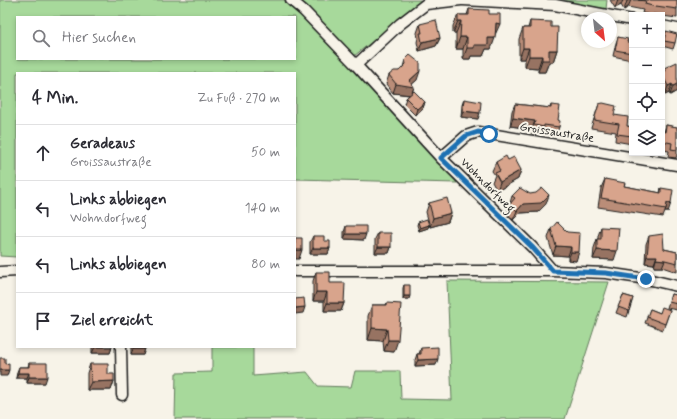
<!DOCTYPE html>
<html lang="de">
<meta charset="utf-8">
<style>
body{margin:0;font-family:Mynerve,sans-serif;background:#f7f7f7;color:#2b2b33}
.controls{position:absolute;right:12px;top:12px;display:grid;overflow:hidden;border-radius:0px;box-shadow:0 2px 6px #0003}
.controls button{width:36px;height:36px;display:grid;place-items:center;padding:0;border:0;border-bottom:1px solid #e1e1e2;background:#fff;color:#2b2b33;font:20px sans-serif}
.compass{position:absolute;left:581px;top:12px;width:36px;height:36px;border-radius:50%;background:#fff;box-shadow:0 2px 6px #0003;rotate:152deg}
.stop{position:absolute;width:12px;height:12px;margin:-9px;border:3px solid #1f6fb2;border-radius:50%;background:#fff}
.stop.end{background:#1f6fb2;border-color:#fff;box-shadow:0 1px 4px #0008}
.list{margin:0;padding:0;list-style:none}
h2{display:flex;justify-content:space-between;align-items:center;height:52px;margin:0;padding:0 16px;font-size:17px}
h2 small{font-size:13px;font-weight:400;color:#7c7c81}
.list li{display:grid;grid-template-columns:26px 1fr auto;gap:12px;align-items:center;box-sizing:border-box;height:56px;padding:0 16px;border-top:1px solid #e1e1e2}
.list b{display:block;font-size:15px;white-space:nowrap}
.list p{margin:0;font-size:13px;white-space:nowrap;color:#7c7c81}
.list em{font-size:13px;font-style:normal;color:#7c7c81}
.icon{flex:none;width:22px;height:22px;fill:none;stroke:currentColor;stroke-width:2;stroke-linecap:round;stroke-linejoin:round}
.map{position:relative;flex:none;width:677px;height:419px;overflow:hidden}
.search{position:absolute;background:#fff;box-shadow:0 2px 6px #0003;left:16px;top:16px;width:280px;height:44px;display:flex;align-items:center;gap:10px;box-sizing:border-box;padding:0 14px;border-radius:0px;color:#7c7c81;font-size:15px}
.panel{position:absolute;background:#fff;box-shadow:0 2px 6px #0003;left:16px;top:72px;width:280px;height:276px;border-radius:0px}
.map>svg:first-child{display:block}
.green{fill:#a7d99b;stroke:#627a5c;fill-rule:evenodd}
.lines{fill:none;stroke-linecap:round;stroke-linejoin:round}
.minor-casing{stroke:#1c1c1c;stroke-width:13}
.minor{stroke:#f7f3e8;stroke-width:10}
.wall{fill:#ba8d78;stroke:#1c1c1c}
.shaded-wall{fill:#977362;stroke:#1c1c1c}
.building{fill:#d8a48c;stroke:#1c1c1c}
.route{stroke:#1f6fb2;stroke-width:5}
.labels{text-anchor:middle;stroke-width:4;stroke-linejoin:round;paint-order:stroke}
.street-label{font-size:12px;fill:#1c1c1c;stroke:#f7f3e8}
</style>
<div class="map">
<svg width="677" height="419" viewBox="0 0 677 419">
<rect width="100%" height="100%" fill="#f7f3e8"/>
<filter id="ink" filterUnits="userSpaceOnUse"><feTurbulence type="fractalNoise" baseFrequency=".025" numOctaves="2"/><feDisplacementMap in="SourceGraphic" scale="8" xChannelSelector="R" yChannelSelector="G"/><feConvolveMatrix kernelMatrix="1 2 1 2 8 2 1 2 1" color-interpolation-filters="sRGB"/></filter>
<g filter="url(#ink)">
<path class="green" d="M0,0h427l-33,24 -45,36 108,123 -162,-4v-106h-278v184l-17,-1zM17,17h278v42h-278z
M536,0h71l-1,9 -42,-7z
M447,281l162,1 -44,137h-390l1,-46 36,-1v-25h41v29l54,-4 11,14 33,1 4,-16h45l1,28 51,1z"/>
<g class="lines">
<defs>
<path id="minor" d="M291,0l13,11 52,54
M461,0l-35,4 -26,20 -44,41 85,93 91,89 21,24
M463,0l92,5 77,15
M662,26l15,3
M441,158l25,-22 12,-4 199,33
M295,271h258l53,2 41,6 30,7
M0,272l17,-1
M121,347l1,48"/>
</defs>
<use href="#minor" class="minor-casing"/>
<use href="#minor" class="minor"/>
</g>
<path class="wall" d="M610,0h67v18l-15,-2v-1l-9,-1v1h-1l-10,-2 1,-3 -15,-3 -4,3 -3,-5 -6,3z
M469,9l20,5 6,21 -4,14h-5l-3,7h-12l-1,3h-7v-10h-7v-16h-3v-7l5,-11h9z
M530,21l21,6 6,23 -4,12h-4l-4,10h-7v-4l-13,-1v-8h-6v-20l4,-11h5z
M420,24l20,14 -4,8 -17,5 -2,-9 1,-4 -1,-5z
M666,31l9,12 -2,6 -11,-3 2,-9z
M618,37l9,5 5,1v15l-1,2 -18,-4 3,-13z
M405,60l12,20 -5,4 2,3 -2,6 13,9 -2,6 -8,7 -11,-11 2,-6 3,-3 -16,-2 -7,-9 3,-9 10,-4 4,-4z
M664,68l13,23 -7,4 -1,-2 -4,2 -3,-5v-18h1z
M464,99l14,20 -17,-2 1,-12z
M515,104l35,4 1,-3 7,15 1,7 -3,8 -15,-2v2l-10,-2 1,-4 -22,-3 2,-15z
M599,104l15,11 13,11 5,1v17l-17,-3 1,-9 -25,-4z
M666,125l11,2v28l-1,3 -8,-1 1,-6 -7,-1v-19l2,1z
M508,160l13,10 -3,9 -21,12 -5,-9 3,-7 -3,-4 4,-9z
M605,179l19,7 32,6 4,1 1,-5 7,24h-3l-2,5 -65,-10 3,-19z
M512,196l34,8 -8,8 -18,1 -7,7 -6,-7z
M429,203l22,10 -3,9 -18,5 -4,-15z
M418,222l10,6 -9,3 -2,-6z
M346,226l18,14 -20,-1v-7z
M601,227l13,33 -21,-1 1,-11 3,-9h1v-3z
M551,229l16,3 9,29 -8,-1v-4l-15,-1 -5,-17z
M378,233l13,14 -2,6h-14v-14z
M313,236l11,5 6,7 -2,6h-18v-12z
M649,236l15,13 13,3v20l-15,-5h-8v-3l-9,-1 1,-19z
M316,272l14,11 14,20 -3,8h-17v-10h-11v-20z
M404,285l5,14h-6v-11z
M671,294l6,1v15l-10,-2z
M623,295l10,3 -6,19 -11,-4z
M387,303l7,49 -10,-1 -1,-10 -15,-1v-24l4,-11h14z
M650,309l10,4 10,-3 -7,20 -18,-7z
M92,347h20l-2,6h-18z
M131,347h14l-2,8h-12z
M421,348l15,17 -21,1v-6l2,-6h2z
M29,363l16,20h-18v-5h-11l1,-6 2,-5h9z
M90,364l18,10 6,7 -3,9h-24v-17z"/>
<path class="shaded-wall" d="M618,0h5l-2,5 -6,3z
M629,0h2l-3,7 -4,3 3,-9z
M458,21h3l-5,12h-3z
M496,23l4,1 -5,11z
M460,37h7l-4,12h-7z
M440,38l-4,8 -17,5 3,-9z
M488,38h7l-4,11h-5l-3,7h-12l-1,3h-7l4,-11z
M523,48h6l-4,11h-6z
M549,50h8l-4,12h-4l-4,10h-7l4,-12z
M529,56h13l-4,12 -13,-1z
M420,71l-3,9 -7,6 4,1 -3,8 -18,-2 3,-9 13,-3z
M672,84l-3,9 -4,2 3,-9z
M677,84v7l-7,4 3,-9z
M425,102l-2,6 -8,7 2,-6z
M463,111l17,2 -2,6 -17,-2z
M513,118l22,3 -3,8 -22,-3z
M521,170l-3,9 -21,12 3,-9z
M549,195l-3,9 -8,8 -18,1 -7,7 4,-9 6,-7z
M667,203h4l-3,9h-3z
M451,213l-3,9 -18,5 3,-9z
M429,225l-1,3 -9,3 1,-3z
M346,234h20l-2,6 -20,-1z
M556,246l15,1 -3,9 -15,-1z
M378,247h13l-2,6h-14z
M313,248h17l-2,6h-18z
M295,250h7l-3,9h-4z
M597,250l20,1 -3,9 -21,-1z
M571,252h8l-3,9 -8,-1z
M647,256h10l-3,8 -9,-1z
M656,259l9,1 -3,7h-8z
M316,292h11l-3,9h-11z
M404,296h6l-1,3h-6z
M327,303h17l-3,8h-17z
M305,307l-2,6 -8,1v-6z
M372,328l15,1 -4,12 -15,-1z
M388,340h10l-4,12 -10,-1z
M95,347h17l-2,6h-18z
M133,349h12l-2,6h-12z
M438,359l-2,6 -21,1 3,-6z
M0,370h9l-2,6h-7z
M18,373h11l-2,5h-11z
M29,377h18l-2,6h-18z
M114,381l-3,9h-24l4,-8z"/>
<path class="building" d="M638,0h39v9l-21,-3v1l-11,-3 1,-3z
M469,9l20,1v4h11v10l-4,-1 -1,15h-7v7h-14v3h-7v-11h-7l1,-16h-3v-6h11z
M436,20l4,18 -18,4 -2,-9h2l-2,-9z
M530,21l21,1v5h7l-1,23h-8v10h-7v-4h-13v-8h-6v-20h7z
M666,31l11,3 -2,9 -11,-2z
M618,37l10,2 -1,3 5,1v10l-17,-3z
M410,55l10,8v8l-11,10 5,6 -18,-3 -7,-9 5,-4h5l7,-7 -1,-4z
M677,62v22l-4,2 -1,-2 -4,2 -6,-12v-2l3,-1 -1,-3z
M414,91l11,11 -8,7 -11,-11z
M464,99l17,3 -1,11 -17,-2z
M603,103l13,3 -2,9 14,2 -1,9 5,1v9l-15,-2 2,-10 -25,-4 5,-16z
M515,104l36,4v-3l9,1 -2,14 2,1 -1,6 -15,-2v2l-10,-2 1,-4 -22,-3z
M666,125l11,2v23l-6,-1 1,-6 -10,-2v-10l3,1z
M506,156l2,4 6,-3 7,13 -21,12 -5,-9 5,-2 -4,-9z
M605,179l20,4 -1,3 32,6 5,1v-5l12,2 -2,13h-4l-1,6 -65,-11z
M520,188l10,6 6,-1 6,-5 7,7 -8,8 -18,1 -6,7 -7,-7 5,-6 -3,-2z
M447,198l4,15 -18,5 -4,-15z
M427,219l2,6 -9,3 -2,-6z
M557,222l10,10 13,1 -1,19h-8v-5l-15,-1 -5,-17z
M346,226h20v8h-20z
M601,227l18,1 -2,23 -20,-1v-11h4z
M378,233h13v14h-13z
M663,234l1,15 13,3v11l-12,-3 -9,-1 1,-3h-10l2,-20z
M313,236h11v5h6v7h-17z
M295,238h7v12h-7z
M316,272h14v11h15l-1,20h-17v-11h-11z
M404,285h6v11h-6z
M671,294l6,1v9l-8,-2z
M623,295l10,3 -4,13 -11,-4z
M304,298l1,9 -10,1v-9z
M387,303l14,1 -3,36h-10l-1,-11 -15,-1v-23h15z
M662,307l8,3 -5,14 -18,-7 3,-8 10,4z
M133,347h12v2h-12z
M438,347v12l-20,1 -1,-6h4v-6z
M0,358h5v6l4,-1v7h-9z
M29,363h18v14h-18v-4h-11l1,-6h10z
M90,364h18v10h6v7l-23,1z"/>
</g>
<g class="lines" filter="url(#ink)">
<path class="route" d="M489,134l-11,-2 -12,4 -25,22 91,89 21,24 53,2 40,6"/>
</g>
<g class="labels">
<g class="street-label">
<text transform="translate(557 132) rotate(9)" y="4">Groissaustraße</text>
<text transform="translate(488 185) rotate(45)" y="4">Wohndorfweg</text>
</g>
</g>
</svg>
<div class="controls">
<button>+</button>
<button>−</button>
<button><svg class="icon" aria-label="locate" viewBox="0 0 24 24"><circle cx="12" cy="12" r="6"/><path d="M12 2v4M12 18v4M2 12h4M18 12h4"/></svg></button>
<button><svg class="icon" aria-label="layers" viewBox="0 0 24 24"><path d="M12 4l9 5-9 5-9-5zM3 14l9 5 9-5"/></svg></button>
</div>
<svg class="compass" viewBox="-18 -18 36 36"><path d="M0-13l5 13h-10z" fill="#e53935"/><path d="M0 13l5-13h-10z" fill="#7c7c81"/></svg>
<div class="stop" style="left:489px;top:134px"></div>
<div class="stop end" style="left:646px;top:279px"></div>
<div class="search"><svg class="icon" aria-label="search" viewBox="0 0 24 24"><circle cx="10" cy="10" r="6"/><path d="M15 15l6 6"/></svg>Hier suchen</div>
<section class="panel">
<h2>4 Min.<small>Zu Fuß · 270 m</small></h2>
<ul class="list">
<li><svg class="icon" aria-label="ahead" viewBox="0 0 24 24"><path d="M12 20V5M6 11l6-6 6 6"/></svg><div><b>Geradeaus</b><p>Groissaustraße</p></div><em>50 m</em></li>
<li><svg class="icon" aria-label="left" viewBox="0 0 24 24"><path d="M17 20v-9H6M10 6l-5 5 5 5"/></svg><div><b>Links abbiegen</b><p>Wohndorfweg</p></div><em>140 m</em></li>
<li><svg class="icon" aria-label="left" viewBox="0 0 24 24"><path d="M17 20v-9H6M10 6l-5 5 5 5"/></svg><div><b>Links abbiegen</b></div><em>80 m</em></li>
<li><svg class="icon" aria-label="arrive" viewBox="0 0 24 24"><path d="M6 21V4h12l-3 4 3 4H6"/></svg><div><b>Ziel erreicht</b></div></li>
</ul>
</section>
</div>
